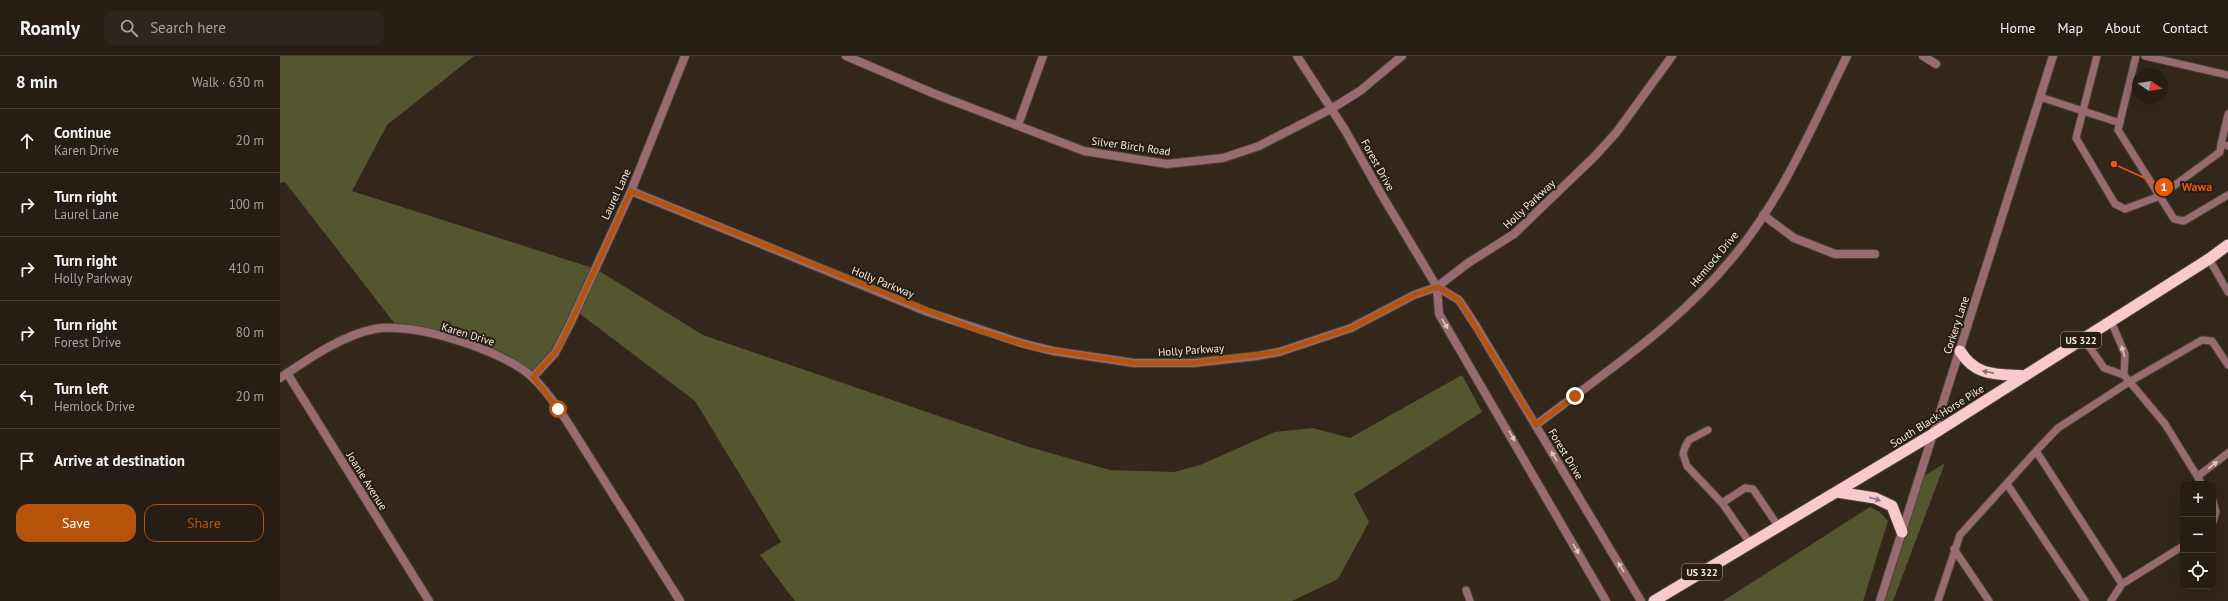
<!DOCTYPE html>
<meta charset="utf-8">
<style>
body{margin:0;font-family:"PT Sans",sans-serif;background:#2e261e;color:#f1f3f6}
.controls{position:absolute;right:12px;bottom:12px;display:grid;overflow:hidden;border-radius:8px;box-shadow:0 4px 16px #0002}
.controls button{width:36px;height:36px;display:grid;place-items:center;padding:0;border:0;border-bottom:1px solid #423b34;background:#261d15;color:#f1f3f6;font:20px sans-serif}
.compass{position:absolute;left:1852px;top:12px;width:36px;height:36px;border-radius:50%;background:#261d15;box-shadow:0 4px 16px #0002;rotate:102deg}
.stop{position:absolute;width:12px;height:12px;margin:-9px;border:3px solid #b45309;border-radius:50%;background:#fff}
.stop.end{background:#b45309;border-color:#fff;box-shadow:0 1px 4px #0008}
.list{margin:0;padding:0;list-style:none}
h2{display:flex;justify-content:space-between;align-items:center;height:52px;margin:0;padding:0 16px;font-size:17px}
h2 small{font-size:13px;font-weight:400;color:#a4a2a0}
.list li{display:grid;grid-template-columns:26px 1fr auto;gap:12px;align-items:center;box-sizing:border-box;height:64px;padding:0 16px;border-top:1px solid #423b34}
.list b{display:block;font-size:15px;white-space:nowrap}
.list p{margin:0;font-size:13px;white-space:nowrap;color:#a4a2a0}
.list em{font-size:13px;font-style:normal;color:#a4a2a0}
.actions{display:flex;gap:8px;padding:12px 16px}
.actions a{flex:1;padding:9px 0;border:1px solid #b45309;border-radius:12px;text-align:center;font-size:14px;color:#b45309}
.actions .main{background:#b45309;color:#fff}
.icon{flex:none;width:22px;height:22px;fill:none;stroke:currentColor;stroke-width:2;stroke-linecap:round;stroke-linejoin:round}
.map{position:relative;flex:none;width:1948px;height:545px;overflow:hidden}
header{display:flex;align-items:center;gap:24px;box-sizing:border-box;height:56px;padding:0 20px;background:#261d15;border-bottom:1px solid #423b34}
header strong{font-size:19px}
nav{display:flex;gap:22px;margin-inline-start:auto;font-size:14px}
.search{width:280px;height:36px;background:#2e261e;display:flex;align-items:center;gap:10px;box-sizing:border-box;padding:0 14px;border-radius:12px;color:#a4a2a0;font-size:15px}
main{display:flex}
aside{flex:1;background:#261d15}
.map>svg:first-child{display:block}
.green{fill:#53562e}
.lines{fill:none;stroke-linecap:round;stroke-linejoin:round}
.service-casing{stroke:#4e4238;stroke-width:9}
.minor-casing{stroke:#4e4238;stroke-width:10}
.tertiary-casing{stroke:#4e4238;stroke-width:10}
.trunk-casing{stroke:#4e4238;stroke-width:13}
.service{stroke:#976b71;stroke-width:7}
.minor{stroke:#976b71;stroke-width:8}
.tertiary{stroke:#976b71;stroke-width:8}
.trunk{stroke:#f9c9d0;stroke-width:11}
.oneway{fill:#d8c5c2}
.oneway2{fill:#907372}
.route{stroke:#b45309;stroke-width:5}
.labels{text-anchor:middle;stroke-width:4;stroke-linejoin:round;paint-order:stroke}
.shield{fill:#281d13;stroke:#b7ada5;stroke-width:1}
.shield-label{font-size:10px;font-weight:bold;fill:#f4ebe4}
.street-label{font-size:11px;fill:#f4ebe4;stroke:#281d13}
.leader{fill:none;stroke:#e8590c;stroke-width:1.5}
.callout-dot{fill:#e8590c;stroke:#281d13;stroke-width:1.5}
.mark-label{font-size:12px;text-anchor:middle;font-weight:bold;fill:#fff}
.callout-label{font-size:12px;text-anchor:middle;font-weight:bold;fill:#e8590c;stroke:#281d13;stroke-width:4;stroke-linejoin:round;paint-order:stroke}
</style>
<header>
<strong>Roamly</strong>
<div class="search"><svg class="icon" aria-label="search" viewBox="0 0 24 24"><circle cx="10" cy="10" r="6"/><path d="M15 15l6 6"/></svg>Search here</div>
<nav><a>Home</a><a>Map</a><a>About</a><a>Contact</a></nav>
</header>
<main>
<aside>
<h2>8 min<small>Walk · 630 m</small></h2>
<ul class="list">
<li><svg class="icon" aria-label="ahead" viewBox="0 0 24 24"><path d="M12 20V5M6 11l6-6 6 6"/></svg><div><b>Continue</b><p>Karen Drive</p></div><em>20 m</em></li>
<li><svg class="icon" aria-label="right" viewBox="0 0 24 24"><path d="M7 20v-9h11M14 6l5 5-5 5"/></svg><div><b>Turn right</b><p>Laurel Lane</p></div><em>100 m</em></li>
<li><svg class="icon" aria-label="right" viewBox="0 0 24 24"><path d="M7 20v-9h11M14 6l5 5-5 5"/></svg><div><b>Turn right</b><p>Holly Parkway</p></div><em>410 m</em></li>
<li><svg class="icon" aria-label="right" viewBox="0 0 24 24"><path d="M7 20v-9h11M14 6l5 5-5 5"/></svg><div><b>Turn right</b><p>Forest Drive</p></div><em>80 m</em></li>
<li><svg class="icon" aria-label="left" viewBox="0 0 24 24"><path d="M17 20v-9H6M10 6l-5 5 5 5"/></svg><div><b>Turn left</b><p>Hemlock Drive</p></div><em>20 m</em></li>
<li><svg class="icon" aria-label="arrive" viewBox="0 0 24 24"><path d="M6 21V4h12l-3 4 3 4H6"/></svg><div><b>Arrive at destination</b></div></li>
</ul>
<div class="actions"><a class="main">Save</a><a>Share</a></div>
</aside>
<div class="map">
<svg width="1948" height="545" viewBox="0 0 1948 545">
<rect width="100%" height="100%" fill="#33271c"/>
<path class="green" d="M0,0h194l-87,69 -35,66 244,78 107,66 326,112 81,23 64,2 26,-7 75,-33 38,-4 37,10 112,-63 20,37 -128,82 15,28 -31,57 -46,22h-497l-35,-46 21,-13 -86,-141 -120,-91 -34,63 -146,-49 -110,-142 -5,1z
M1665,407l-52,138h-16l36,-118z
M1590,451l10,5 8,9 -25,80h-140z"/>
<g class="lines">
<defs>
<path id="service" d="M1817,0l-21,82 39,66 10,5 35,-13 60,-44 1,-8
M1856,0l-18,74 56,89 10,2 44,-26
M1865,0l83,19
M1760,41l80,26
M1948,58l-7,30 7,2
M1929,203l19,33
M1804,283l20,29 20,7 1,-21 -14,-33
M1844,319l41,49 37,60
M1428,374l-19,10 -4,7 -2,7 4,12 35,37 28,40
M1918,420l30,-23
M1727,428l78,117
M1933,445l3,11 -3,10
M1442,447l23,-15 8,1 25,37
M1903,490l-61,38 -86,-133 22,-23 71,-46 73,-42 10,1 16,24
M1674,493l35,52
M1186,534l4,11
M1658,545l22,-66 76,-84
M1831,545l11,-17"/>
<path id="minor" d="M566,0l89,38 149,57 83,13 56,-6 36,-12 72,-37 29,-18 42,-35
M1017,0l48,74 35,62 57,95 22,13 17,26 165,275
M1643,0l13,8
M738,69l25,-69
M351,135l297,121 93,31 32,8 81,12h59l64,-7 22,-4 72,-24 63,-33 23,-8 31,-24 46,-29 80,-77 22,-24 56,-77
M1483,159l31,23 41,16h40
M1157,231l2,27 167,287
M7,317l142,228
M253,321l22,-24 15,-29 61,-133 54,-135
M0,322c28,-19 61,-42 94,-49 38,-8 129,21 158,48 20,18 43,57 58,81 30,48 60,95 90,143
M1256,369c70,-54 141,-99 198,-169 49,-59 79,-131 113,-200"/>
<path id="tertiary" d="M1600,545l173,-545"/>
<path id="trunk" d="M1680,295c16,26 37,23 64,25
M1557,436l38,6 17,8 10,26
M1374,545l279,-167 276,-175 19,-14"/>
</defs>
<use href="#service" class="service-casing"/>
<use href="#minor" class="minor-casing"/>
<use href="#tertiary" class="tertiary-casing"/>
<use href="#trunk" class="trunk-casing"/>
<use href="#service" class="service"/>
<use href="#minor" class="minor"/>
<use href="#tertiary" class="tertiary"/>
<use href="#trunk" class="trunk"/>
</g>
<defs><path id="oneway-solid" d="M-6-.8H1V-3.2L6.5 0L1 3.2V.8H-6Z"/></defs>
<g class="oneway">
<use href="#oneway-solid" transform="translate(1165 268) rotate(59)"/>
<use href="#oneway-solid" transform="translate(1843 295) rotate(-106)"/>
<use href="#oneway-solid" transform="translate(1232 380) rotate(60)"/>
<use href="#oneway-solid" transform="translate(1274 400) rotate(-121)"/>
<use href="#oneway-solid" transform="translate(1933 409) rotate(-38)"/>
<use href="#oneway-solid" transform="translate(1296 493) rotate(60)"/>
<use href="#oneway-solid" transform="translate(1341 511) rotate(-121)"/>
</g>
<g class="oneway2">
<use href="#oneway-solid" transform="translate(1708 316) rotate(-169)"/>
<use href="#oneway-solid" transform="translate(1595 443) rotate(17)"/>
</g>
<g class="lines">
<path class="route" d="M278,353l-25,-32 22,-24 8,-14 68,-148 343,138 63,19 97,15h59l86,-11 72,-24 63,-33 23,-8 22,13 77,125 39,-29"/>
</g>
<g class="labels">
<g class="shield">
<rect x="1781" y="276" width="40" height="16" rx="3"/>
<rect x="1402" y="508" width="40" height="16" rx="3"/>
</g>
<g class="shield-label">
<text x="1801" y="288">US 322</text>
<text x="1422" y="520">US 322</text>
</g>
<g class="street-label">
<text transform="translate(851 90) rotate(8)" y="4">Silver Birch Road</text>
<text transform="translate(1098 109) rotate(61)" y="4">Forest Drive</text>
<text transform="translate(336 138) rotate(-65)" y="4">Laurel Lane</text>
<text transform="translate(1249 148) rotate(-43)" y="4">Holly Parkway</text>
<text transform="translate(1434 203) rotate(-50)" y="4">Hemlock Drive</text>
<text transform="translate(603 226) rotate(22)" y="4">Holly Parkway</text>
<text transform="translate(1676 269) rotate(-72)" y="4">Corkery Lane</text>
<text transform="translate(188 278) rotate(17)" y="4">Karen Drive</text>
<text transform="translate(911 294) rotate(-4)" y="4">Holly Parkway</text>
<text transform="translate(1657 360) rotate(-32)" y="4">South Black Horse Pike</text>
<text transform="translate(1286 398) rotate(59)" y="4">Forest Drive</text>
<text transform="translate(87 425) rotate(58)" y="4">Joanie Avenue</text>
</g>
</g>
<path class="leader" d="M1834 108L1884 131"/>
<g class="callout-dot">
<circle cx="1834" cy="108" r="4"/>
<circle cx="1884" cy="131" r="10"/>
</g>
<g class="mark-label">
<text x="1884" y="135">1</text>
</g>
<g class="callout-label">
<text x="1917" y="135">Wawa</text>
</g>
</svg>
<div class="controls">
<button>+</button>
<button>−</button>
<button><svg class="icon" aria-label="locate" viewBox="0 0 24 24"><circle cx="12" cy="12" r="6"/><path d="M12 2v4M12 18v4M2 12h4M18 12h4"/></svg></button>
</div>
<svg class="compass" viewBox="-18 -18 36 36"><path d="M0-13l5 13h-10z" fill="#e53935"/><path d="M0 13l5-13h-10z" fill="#a4a2a0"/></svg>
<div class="stop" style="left:278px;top:353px"></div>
<div class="stop end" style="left:1295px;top:340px"></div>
</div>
</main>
